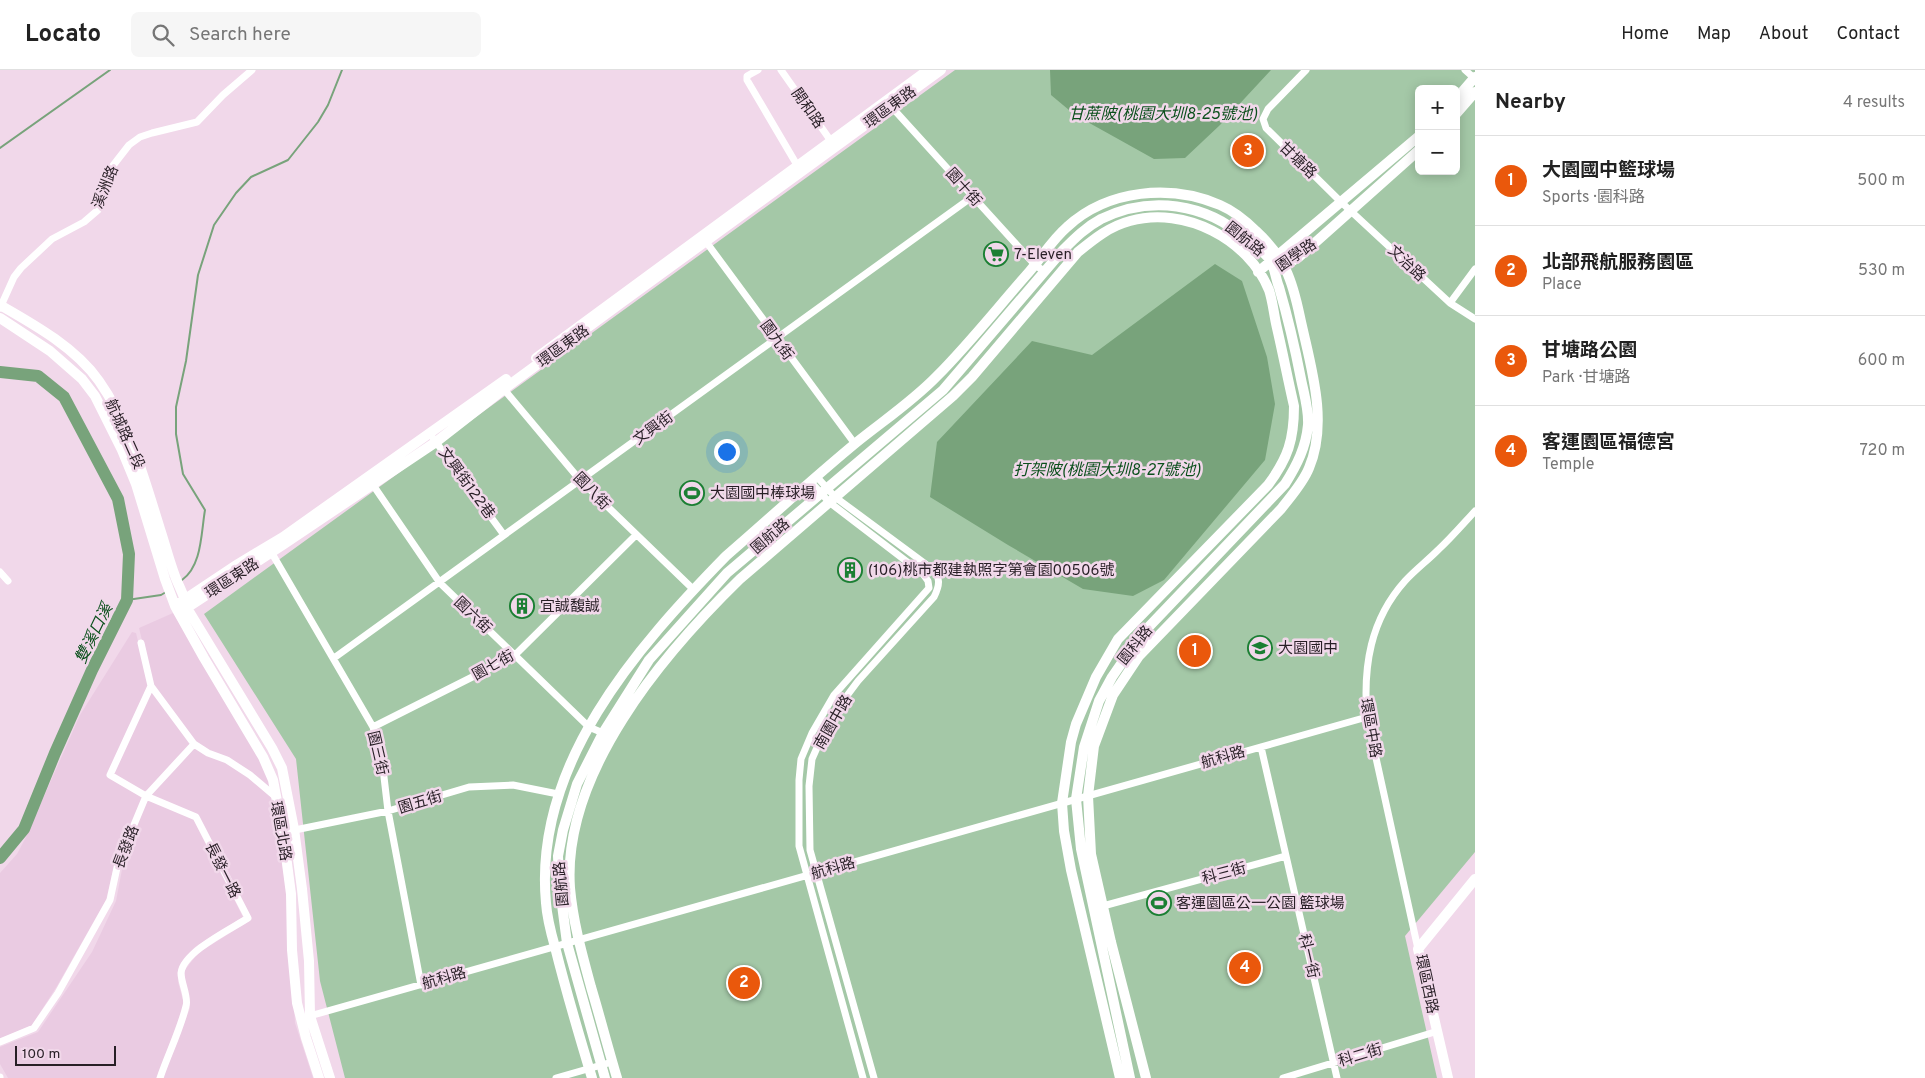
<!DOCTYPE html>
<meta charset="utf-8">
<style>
body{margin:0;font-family:Overpass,"Noto Sans TC",sans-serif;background:#f6f6f6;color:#222}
.controls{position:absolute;right:15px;top:15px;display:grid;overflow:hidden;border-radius:8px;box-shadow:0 2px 12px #0003}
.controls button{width:45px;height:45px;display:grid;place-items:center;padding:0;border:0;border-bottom:1px solid #e0e0e0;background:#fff;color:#222;font:25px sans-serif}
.scale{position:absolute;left:15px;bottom:12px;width:101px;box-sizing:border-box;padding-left:5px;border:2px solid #281f26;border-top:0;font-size:14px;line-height:18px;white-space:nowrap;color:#281f26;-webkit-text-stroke:4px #f1d8ea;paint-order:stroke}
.you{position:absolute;left:726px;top:381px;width:18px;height:18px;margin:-12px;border:4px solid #fff;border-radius:50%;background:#1a73e8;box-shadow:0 0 0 8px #1a73e833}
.badge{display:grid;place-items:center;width:32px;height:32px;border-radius:50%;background:#ea580c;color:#fff;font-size:16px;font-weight:700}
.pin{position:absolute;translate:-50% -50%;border:2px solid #fff;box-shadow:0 1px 5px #0006}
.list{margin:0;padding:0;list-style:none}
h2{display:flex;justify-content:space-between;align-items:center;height:65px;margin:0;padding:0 20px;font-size:21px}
h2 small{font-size:16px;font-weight:400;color:#767676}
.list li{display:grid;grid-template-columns:32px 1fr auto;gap:15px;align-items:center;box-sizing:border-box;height:90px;padding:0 20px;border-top:1px solid #e0e0e0}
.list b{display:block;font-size:19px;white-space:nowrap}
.list p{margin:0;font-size:16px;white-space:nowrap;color:#767676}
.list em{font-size:16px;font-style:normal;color:#767676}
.icon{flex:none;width:28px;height:28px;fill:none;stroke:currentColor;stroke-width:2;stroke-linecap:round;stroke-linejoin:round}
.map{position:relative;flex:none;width:1475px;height:1008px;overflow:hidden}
header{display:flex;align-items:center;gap:30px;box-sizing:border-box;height:70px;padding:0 25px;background:#fff;border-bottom:1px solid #e0e0e0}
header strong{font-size:24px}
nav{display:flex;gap:28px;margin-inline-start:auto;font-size:18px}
.search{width:350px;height:45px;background:#f6f6f6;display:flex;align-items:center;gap:12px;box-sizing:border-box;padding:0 18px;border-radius:8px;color:#767676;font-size:19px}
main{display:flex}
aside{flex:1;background:#fff}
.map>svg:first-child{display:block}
.built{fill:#eacbe2}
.green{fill:#a4c8a7;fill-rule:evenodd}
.water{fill:#78a37b}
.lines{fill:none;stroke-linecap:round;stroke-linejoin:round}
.stream{stroke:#78a37b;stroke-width:2}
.river{stroke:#78a37b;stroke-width:12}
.street{stroke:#fff;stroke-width:7}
.secondary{stroke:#fff;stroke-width:10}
.labels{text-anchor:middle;stroke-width:5;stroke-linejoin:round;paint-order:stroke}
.street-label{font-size:15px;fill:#281f26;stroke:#f1d8ea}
.poi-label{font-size:15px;fill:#281f26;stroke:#f1d8ea;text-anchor:start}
.water-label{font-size:16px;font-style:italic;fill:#0b501c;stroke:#f1d8ea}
</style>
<header>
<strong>Locato</strong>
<div class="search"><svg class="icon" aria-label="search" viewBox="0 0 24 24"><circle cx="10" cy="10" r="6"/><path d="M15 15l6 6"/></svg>Search here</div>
<nav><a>Home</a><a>Map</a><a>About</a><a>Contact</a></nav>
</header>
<main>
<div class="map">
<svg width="1475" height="1008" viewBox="0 0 1475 1008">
<rect width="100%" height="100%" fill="#f1d8ea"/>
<path class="built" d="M173,543l86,143 13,33 -77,-46 -42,-58 -14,-57z
M132,562l4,1 13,53 -42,90 37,21 -29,65 -9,38 -49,86 -25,39 -32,14v-166l17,-19 9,-17 54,-122z
M152,619l40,55 -45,51 -35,-21z
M194,676l32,15 23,15 24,22 14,99 8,126 18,55h-150l27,-70 -5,-26v-12l13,-17 53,-33 -55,-105 -47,-20z
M147,728l46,21 50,98 -48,30 -16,20 -1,15 6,22 -27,74h-149l-8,-14v-17l38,-15 54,-80 24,-51 8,-42z"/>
<path class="green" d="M955,0h520v782l-70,84 32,142h-1092l-25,-97 -24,-222 -92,-145zM1419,19h37v82h-37z"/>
<path class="water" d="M1050,0h221l-51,55 -35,33 -31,1 -79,-44 -24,-20z
M1215,194l27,17 25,76 8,47 -10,56 -101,120 -31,16 -50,-7 -75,-44 -78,-48 7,-55 95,-101 60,14z"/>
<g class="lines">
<path class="stream" d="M0,78l110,-78
M182,510c20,-14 19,-47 23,-70l-22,-36 -7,-40v-27l10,-46 12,-86 16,-50 22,-32 15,-16 37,-17 30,-38 10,-17 14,-35
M127,530l34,-5 5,-3"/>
<path class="river" d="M0,302l38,4 26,21 54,102 11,55 -2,46 -35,70 -37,83 -31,76 -24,29"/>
<path class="street" d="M758,0l-11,6v4l50,85
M781,0l52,74
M1306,0l-38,39 -5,10 3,9 75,74 109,101 25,16
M1465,0l9,8
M888,33l147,162 9,6
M704,169l151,205
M1450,233l25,-34
M0,238l14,-31 7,-9 31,-29 32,-17 14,-12 10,-38 21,-27 11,-8 12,-4 45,-11 26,-27 29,-25
M502,317l78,93 114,110
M433,368l71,97
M817,407l18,20 96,71c10,9 9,17 3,29l-76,84 -18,24 -17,29 -11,25 -3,27 1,64 64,228
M371,412l69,101 149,144 14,6
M811,412l18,20 94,72 5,7 1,7 -95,107 -22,38 -11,26 -2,21v66l64,232
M270,480l103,177 9,33 6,51 33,174
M0,502l8,9
M141,573l10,43 43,58 14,9 19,7 23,15 26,22
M334,588l638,-461
M151,616l-41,89 36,21 50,21 52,101c-17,11 -65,34 -67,55 0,10 8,25 5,33 -6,25 -18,48 -26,72
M373,657l141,-71 122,-121
M1261,677l76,331
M290,761l98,-20 81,-24 44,-2 45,9
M1103,836l183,-50
M1418,879l-51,-232c-4,-50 3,-97 38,-136 10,-11 22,-20 33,-31 13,-12 25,-26 37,-39
M306,947l1061,-300
M0,972l34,-14 24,-35 52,-93 8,-37 28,-67 48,-52
M0,1007v1
M556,1008l56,-16
M1283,1008l155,-47"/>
<path class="secondary" d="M1456,29l19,-22
M1456,44l19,-22
M1279,199l20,-12 120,-107
M1258,202l161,-136
M0,235c35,20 76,43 99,76 31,44 45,97 61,148 5,15 9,31 15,47 4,11 10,20 12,32l85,140 10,20 12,61 8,60 7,72 1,55 20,62
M0,248l50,33 32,28 13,17 27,54 14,34 29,95 10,27 29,52 59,99 10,23 10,53 8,61 1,56 5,53 9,35 13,40
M536,288l392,-288
M175,536l63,-42 45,-27 223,-158
M179,543l105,-69 152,-102 68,-53 117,-86 320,-233
M592,1008c-13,-43 -26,-87 -37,-131 -4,-14 -8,-29 -9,-44 -13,-138 90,-255 180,-347 44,-38 86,-77 131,-114 26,-21 56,-41 80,-66 32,-32 61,-69 92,-104 13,-15 23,-32 38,-45 41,-38 104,-43 153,-22 14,6 25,15 36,26 29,27 36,48 44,86 10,47 29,104 9,151 -6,15 -18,28 -28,41l-142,147 -26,39 -19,51 -6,50 3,58 20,88 35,136
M605,1008l-38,-135 -8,-61 -1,-26 5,-26 14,-46 26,-51 46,-73 78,-87 216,-183 120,-140c12,-12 23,-23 38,-31 49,-24 105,-16 145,20 7,6 21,14 25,23 4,7 5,18 8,25 9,31 16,61 22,92 3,15 8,31 7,46 -2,22 -11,40 -23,59l-144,151 -29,42 -13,24 -15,46 -8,52 5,50 49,229
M617,1008c-9,-30 -17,-61 -26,-91 -9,-33 -18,-65 -21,-99 -8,-115 93,-234 170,-309l213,-183 19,-19 106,-125c16,-13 32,-26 52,-31 55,-15 118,18 139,69 4,12 5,26 8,38 6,26 11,52 17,78 0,34 -6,52 -26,79l-150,154 -22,38 -20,47 -5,18 -9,61 2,28 7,39 49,208
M1448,1008l-30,-129 57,-70"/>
</g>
<defs>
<symbol id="supermarket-ring" viewBox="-11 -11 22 22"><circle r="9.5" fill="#f1d8ea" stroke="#1b7f33" stroke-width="1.5"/><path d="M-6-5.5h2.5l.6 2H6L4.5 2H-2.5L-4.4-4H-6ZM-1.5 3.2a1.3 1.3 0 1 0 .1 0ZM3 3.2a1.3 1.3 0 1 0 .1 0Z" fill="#1b7f33"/></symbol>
<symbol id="stadium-ring" viewBox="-11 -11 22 22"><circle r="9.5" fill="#f1d8ea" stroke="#1b7f33" stroke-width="1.5"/><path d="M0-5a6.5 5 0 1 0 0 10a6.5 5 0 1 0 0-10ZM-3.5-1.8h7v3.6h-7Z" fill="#1b7f33"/></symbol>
<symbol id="building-ring" viewBox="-11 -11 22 22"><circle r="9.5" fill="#f1d8ea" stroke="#1b7f33" stroke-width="1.5"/><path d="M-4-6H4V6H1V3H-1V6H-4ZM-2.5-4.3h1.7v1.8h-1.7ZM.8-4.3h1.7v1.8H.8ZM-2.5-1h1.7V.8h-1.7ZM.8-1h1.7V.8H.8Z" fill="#1b7f33"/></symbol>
<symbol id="school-ring" viewBox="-11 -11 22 22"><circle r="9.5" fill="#f1d8ea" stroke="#1b7f33" stroke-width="1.5"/><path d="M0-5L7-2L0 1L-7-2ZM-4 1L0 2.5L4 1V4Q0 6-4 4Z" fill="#1b7f33"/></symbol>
</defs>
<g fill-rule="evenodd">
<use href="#supermarket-ring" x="982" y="170" width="28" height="28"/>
<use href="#stadium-ring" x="678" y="409" width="28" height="28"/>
<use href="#building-ring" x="836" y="486" width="28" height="28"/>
<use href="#building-ring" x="508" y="522" width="28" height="28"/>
<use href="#school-ring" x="1246" y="564" width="28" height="28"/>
<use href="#stadium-ring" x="1145" y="819" width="28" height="28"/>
</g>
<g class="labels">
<g class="street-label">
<text transform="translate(890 37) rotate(-36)" y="5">環區東路</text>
<text transform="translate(808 38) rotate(55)" y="5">開和路</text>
<text transform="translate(1298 90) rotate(44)" y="5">甘塘路</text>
<text transform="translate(105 117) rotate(-68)" y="5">溪洲路</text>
<text transform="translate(964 117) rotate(48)" y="5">園十街</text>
<text transform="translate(1245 169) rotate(39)" y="5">園航路</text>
<text transform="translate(1296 185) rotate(-34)" y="5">園學路</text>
<text transform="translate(1407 193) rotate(43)" y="5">文治路</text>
<text transform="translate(777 270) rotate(54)" y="5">園九街</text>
<text transform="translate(563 276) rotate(-36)" y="5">環區東路</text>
<text transform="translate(653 358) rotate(-36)" y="5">文興街</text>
<text transform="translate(125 364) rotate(66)" y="5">航城路二段</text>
<text transform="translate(467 413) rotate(54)" y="5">文興街122巷</text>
<text transform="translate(592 421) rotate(46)" y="5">園八街</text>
<text transform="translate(770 466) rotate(-41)" y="5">園航路</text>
<text transform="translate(232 508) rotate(-33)" y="5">環區東路</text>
<text transform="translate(473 545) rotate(44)" y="5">園六街</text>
<text transform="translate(1135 575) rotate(-51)" y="5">園科路</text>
<text transform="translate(493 595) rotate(-29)" y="5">園七街</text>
<text transform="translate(833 652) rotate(-60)" y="5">南園中路</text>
<text transform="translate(1371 658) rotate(80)" y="5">環區中路</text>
<text transform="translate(378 683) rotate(77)" y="5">園三街</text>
<text transform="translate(1223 687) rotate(-16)" y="5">航科路</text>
<text transform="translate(420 732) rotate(-17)" y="5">園五街</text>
<text transform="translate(281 761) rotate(80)" y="5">環區北路</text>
<text transform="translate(126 777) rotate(-69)" y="5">長發路</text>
<text transform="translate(833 798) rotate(-16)" y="5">航科路</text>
<text transform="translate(223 800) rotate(63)" y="5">長發一路</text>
<text transform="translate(1224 803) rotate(-15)" y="5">科三街</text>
<text transform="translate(561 814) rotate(-95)" y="5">園航路</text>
<text transform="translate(1309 886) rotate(77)" y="5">科一街</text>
<text transform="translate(444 908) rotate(-16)" y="5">航科路</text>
<text transform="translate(1427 914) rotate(78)" y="5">環區西路</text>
<text transform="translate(1360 985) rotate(-17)" y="5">科二街</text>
</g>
<g class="poi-label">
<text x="1014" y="189">7-Eleven</text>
<text x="710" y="428">大園國中棒球場</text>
<text x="868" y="505">(106)桃市都建執照字第會園00506號</text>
<text x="540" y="541">宜誠馥誠</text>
<text x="1278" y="583">大園國中</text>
<text x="1176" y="838">客運園區公一公園 籃球場</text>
</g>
<g class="water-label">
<text x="1163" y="49">甘蔗陂(桃園大圳8-25號池)</text>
<text x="1107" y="405">打架陂(桃園大圳8-27號池)</text>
<text transform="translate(93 563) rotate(-64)" y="6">雙溪口溪</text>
</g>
</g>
</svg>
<div class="controls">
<button>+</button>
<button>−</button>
</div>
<div class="scale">100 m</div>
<div class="you"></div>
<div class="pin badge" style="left:1195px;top:581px">1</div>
<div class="pin badge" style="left:744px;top:913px">2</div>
<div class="pin badge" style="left:1248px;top:81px">3</div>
<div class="pin badge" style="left:1245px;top:898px">4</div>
</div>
<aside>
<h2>Nearby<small>4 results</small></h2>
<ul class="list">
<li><span class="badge">1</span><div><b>大園國中籃球場</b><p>Sports · 園科路</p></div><em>500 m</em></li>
<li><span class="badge">2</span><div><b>北部飛航服務園區</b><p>Place</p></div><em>530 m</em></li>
<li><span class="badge">3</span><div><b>甘塘路公園</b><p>Park · 甘塘路</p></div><em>600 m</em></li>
<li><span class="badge">4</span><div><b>客運園區福德宮</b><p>Temple</p></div><em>720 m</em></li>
</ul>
</aside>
</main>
